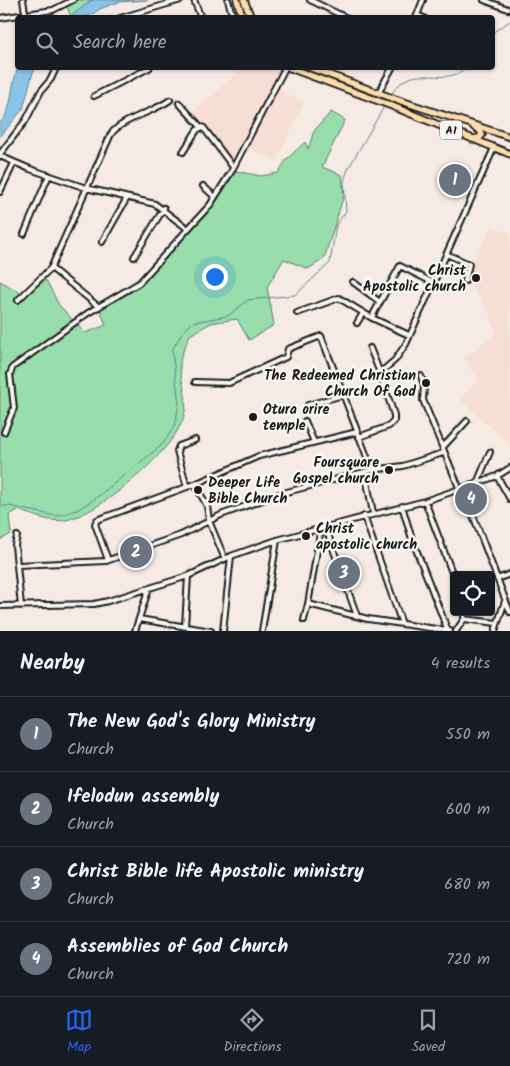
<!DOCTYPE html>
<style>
body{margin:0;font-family:Kalam,sans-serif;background:#20242c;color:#f1f3f6}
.controls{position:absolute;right:15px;bottom:15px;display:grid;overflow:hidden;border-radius:5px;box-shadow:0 1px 4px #0004}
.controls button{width:45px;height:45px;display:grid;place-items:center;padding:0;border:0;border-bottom:1px solid #363941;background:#171b24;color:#f1f3f6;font:25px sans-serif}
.you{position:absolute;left:214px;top:276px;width:18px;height:18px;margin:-12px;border:4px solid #fff;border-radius:50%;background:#1a73e8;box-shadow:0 0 0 8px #1a73e833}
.badge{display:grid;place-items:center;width:32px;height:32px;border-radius:50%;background:#2563eb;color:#fff;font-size:16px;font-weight:700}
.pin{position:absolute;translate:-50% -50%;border:2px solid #fff;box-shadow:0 1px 5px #0006}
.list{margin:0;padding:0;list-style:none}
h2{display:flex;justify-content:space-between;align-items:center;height:65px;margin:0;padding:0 20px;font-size:21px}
h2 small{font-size:16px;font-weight:400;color:#9ea1a6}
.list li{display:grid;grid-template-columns:32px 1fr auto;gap:15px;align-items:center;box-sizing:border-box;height:75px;padding:0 20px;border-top:1px solid #363941}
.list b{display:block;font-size:19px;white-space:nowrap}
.list p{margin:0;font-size:16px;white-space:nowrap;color:#9ea1a6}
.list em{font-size:16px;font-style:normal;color:#9ea1a6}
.icon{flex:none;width:28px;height:28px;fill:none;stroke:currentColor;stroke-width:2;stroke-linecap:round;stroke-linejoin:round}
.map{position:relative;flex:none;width:510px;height:631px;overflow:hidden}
.search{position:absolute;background:#171b24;box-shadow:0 1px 4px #0004;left:15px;right:15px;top:15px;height:55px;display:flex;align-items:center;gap:12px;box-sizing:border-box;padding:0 18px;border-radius:5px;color:#9ea1a6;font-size:19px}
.sheet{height:365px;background:#171b24}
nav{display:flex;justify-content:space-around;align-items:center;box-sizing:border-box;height:70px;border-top:1px solid #363941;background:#171b24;font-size:14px;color:#9ea1a6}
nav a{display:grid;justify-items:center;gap:2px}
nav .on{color:#2563eb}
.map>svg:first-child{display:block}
.built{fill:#f7ded4}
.green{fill:#98deac;stroke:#5a7d64}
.water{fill:#89c4e8;stroke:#5d8196}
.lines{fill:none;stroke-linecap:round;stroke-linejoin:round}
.stream{stroke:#5d8196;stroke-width:1}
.minor-casing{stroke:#1c1c1c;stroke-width:8}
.highway-casing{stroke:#1c1c1c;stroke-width:9}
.minor{stroke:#f6f6f2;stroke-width:4}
.highway{stroke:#fcdcac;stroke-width:5.5}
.poi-dot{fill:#1c1c1c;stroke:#f6f6f2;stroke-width:2}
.labels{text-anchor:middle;stroke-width:5;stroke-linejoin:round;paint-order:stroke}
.shield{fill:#f6f6f2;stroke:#5d5d5c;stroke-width:1}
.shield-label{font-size:12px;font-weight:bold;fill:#1c1c1c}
.poi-label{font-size:14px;font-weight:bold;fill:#1c1c1c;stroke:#f6f6f2;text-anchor:end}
</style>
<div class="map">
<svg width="510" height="631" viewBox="0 0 510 631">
<rect width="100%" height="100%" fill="#f6ebe4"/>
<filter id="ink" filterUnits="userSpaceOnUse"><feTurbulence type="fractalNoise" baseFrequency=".02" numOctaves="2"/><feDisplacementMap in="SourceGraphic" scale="10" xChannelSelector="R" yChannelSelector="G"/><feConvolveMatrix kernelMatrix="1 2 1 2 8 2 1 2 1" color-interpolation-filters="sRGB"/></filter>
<g filter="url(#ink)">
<path class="built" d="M243,68h27l8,5 -7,14 33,15 -28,59 -33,-15 -9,11 -5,1 -26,-37 -3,2 -9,-10z
M492,226l18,8v211l-51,-47 20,-18 -16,-22 33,-25 -6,-18 -25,-38z"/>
<path class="green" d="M74,0h18l-21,17 -4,-10z
M331,112l14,8 -23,47 20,8 2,20 -20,64 -16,10 -24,-10 -17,28 7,38 -25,15 -12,-21 -26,4 -21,12c-3,8 -10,20 -10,29 0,20 12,36 1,60 -14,31 -80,89 -115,96 -15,3 -34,-5 -48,-10l-9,5 2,19 -11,6v-259l25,14 21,-15 13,25 26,28 21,-8 -7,-18 38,-26 76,-81 18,-30 30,6 17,-3 9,-14 18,-17 3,7 6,-18z"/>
<path class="water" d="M92,0h56l-29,2 -19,7 -12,8h-18z
M18,68h19l-4,4 -10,37 -23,28v-14c14,-14 10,-39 18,-55z"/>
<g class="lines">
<path class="stream" d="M492,33l18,-12
M391,95c21,-37 53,-5 74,-27
M0,506h9l47,10 21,-6 19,-12 67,-54 12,-19 4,-21 -7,-54 10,-17 11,-11 35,-6 20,-16 47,-5 35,-32 6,-38 10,-14 -2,-30 4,-12 37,-64"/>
<defs>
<path id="minor" d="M23,0l3,18
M194,0l7,18
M228,0l5,18
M310,0l37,18
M484,0l24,9
M417,15l7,3
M0,18l53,-8 20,-10
M120,18l61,-18
M416,18l7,-18
M380,90l12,-22
M94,96l55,-28
M179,103l22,24
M183,152l14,-22 6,-3 30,40
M0,154l26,-34 15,-29 10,-12 5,-11
M0,156l30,13 56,19 69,16 33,25
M203,186l12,11
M0,192l14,-29
M24,234l25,-59
M102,242l25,-44
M446,254l23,10 -4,17
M134,257l30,-49
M51,268l60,-134c11,-15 43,-22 59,-34
M353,282l27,20
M18,300l33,-32 48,39
M297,313l42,-15 33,20
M357,323l6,-10
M409,335l-37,-17 2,-5 26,-47 32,16
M370,348l10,25
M421,376l3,9 -1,15 37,90
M195,382l34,1 57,-26 2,-8 33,-13 51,134
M308,405l35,-10
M305,421l9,21
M4,432l10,-24 -4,-34 3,-7 75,-54 51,-30 49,-54 22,-24 21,-33 54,-104
M359,437l30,-11 5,-5v-6l-14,-42 15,-13 11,-16 88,-196
M443,447l24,-26
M365,472l8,41
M497,476l13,23
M477,483l13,-31
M195,484l12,22 2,15 16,38
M187,487l-10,-36 2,-5 16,-6
M463,489l47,123
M425,501l29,77
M402,506l10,33 36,92
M364,516l38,108
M325,526l32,90
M321,527l-13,77 60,15 82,12
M17,536l-2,9 6,61
M108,560l-13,-36 2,-4 98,-36 64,-28 98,-24
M18,565l88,-4 75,-26 40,-20 58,-21 93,-24 31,-4 40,-13
M497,579l13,-5
M0,606l94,-2 14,-3 80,-25 43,-20 46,-16 148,-39 72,-25 13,-8
M139,619l72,12
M464,619l33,4
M304,620l4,-16
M185,626l3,-50
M135,631l14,-43
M223,631l8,-75
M262,631l15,-91
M456,631l8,-12v-7
M495,631l10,-30"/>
<path id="highway" d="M237,0l6,18
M244,0l7,18
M290,68l102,38 118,48
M311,68l84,31 115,38
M472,139l7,-1 3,-3 -2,-5 -6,-3"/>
</defs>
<use href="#minor" class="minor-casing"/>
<use href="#highway" class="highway-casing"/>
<use href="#minor" class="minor"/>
<use href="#highway" class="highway"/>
</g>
</g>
<g class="poi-dot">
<circle cx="476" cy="278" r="5"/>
<circle cx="426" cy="383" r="5"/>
<circle cx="253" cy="417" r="5"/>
<circle cx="389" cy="470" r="5"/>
<circle cx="198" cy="490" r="5"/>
<circle cx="306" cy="536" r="5"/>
</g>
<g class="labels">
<rect class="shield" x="440" y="120.5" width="22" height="19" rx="4"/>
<g class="shield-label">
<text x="451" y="134">A1</text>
</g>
<g class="poi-label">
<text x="466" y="275">Christ<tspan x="466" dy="16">Apostolic church</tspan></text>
<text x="416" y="380">The Redeemed Christian<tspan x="416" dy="16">Church Of God</tspan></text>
<text x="263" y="414" text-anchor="start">Otura orire<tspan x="263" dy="16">temple</tspan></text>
<text x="379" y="467">Foursquare<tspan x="379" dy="16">Gospel church</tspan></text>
<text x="208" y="487" text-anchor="start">Deeper Life<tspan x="208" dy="16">Bible Church</tspan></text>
<text x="316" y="533" text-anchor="start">Christ<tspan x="316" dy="16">apostolic church</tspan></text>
</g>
</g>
</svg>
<div class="controls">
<button><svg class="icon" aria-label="locate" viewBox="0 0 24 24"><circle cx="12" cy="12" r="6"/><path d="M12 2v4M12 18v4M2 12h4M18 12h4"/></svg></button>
</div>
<div class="you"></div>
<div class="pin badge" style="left:455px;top:180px;background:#6b7280">1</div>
<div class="pin badge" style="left:136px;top:552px;background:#6b7280">2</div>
<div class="pin badge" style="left:344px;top:573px;background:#6b7280">3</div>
<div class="pin badge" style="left:471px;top:499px;background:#6b7280">4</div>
<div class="search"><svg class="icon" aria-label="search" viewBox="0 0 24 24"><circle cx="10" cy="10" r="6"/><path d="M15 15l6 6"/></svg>Search here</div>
</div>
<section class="sheet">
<h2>Nearby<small>4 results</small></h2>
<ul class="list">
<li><span class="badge" style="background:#6b7280">1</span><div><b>The New God's Glory Ministry</b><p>Church</p></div><em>550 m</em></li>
<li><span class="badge" style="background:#6b7280">2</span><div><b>Ifelodun assembly</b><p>Church</p></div><em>600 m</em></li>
<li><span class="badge" style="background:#6b7280">3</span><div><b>Christ Bible life Apostolic ministry</b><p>Church</p></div><em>680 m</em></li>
<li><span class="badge" style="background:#6b7280">4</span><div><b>Assemblies of God Church</b><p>Church</p></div><em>720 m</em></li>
</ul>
</section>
<nav>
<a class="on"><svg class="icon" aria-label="map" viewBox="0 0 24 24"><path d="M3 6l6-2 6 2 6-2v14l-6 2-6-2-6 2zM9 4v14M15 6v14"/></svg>Map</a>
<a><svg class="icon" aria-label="directions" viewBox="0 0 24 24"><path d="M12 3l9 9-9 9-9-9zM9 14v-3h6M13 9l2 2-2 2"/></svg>Directions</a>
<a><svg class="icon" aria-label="saved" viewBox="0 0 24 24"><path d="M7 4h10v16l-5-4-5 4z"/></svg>Saved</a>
</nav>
